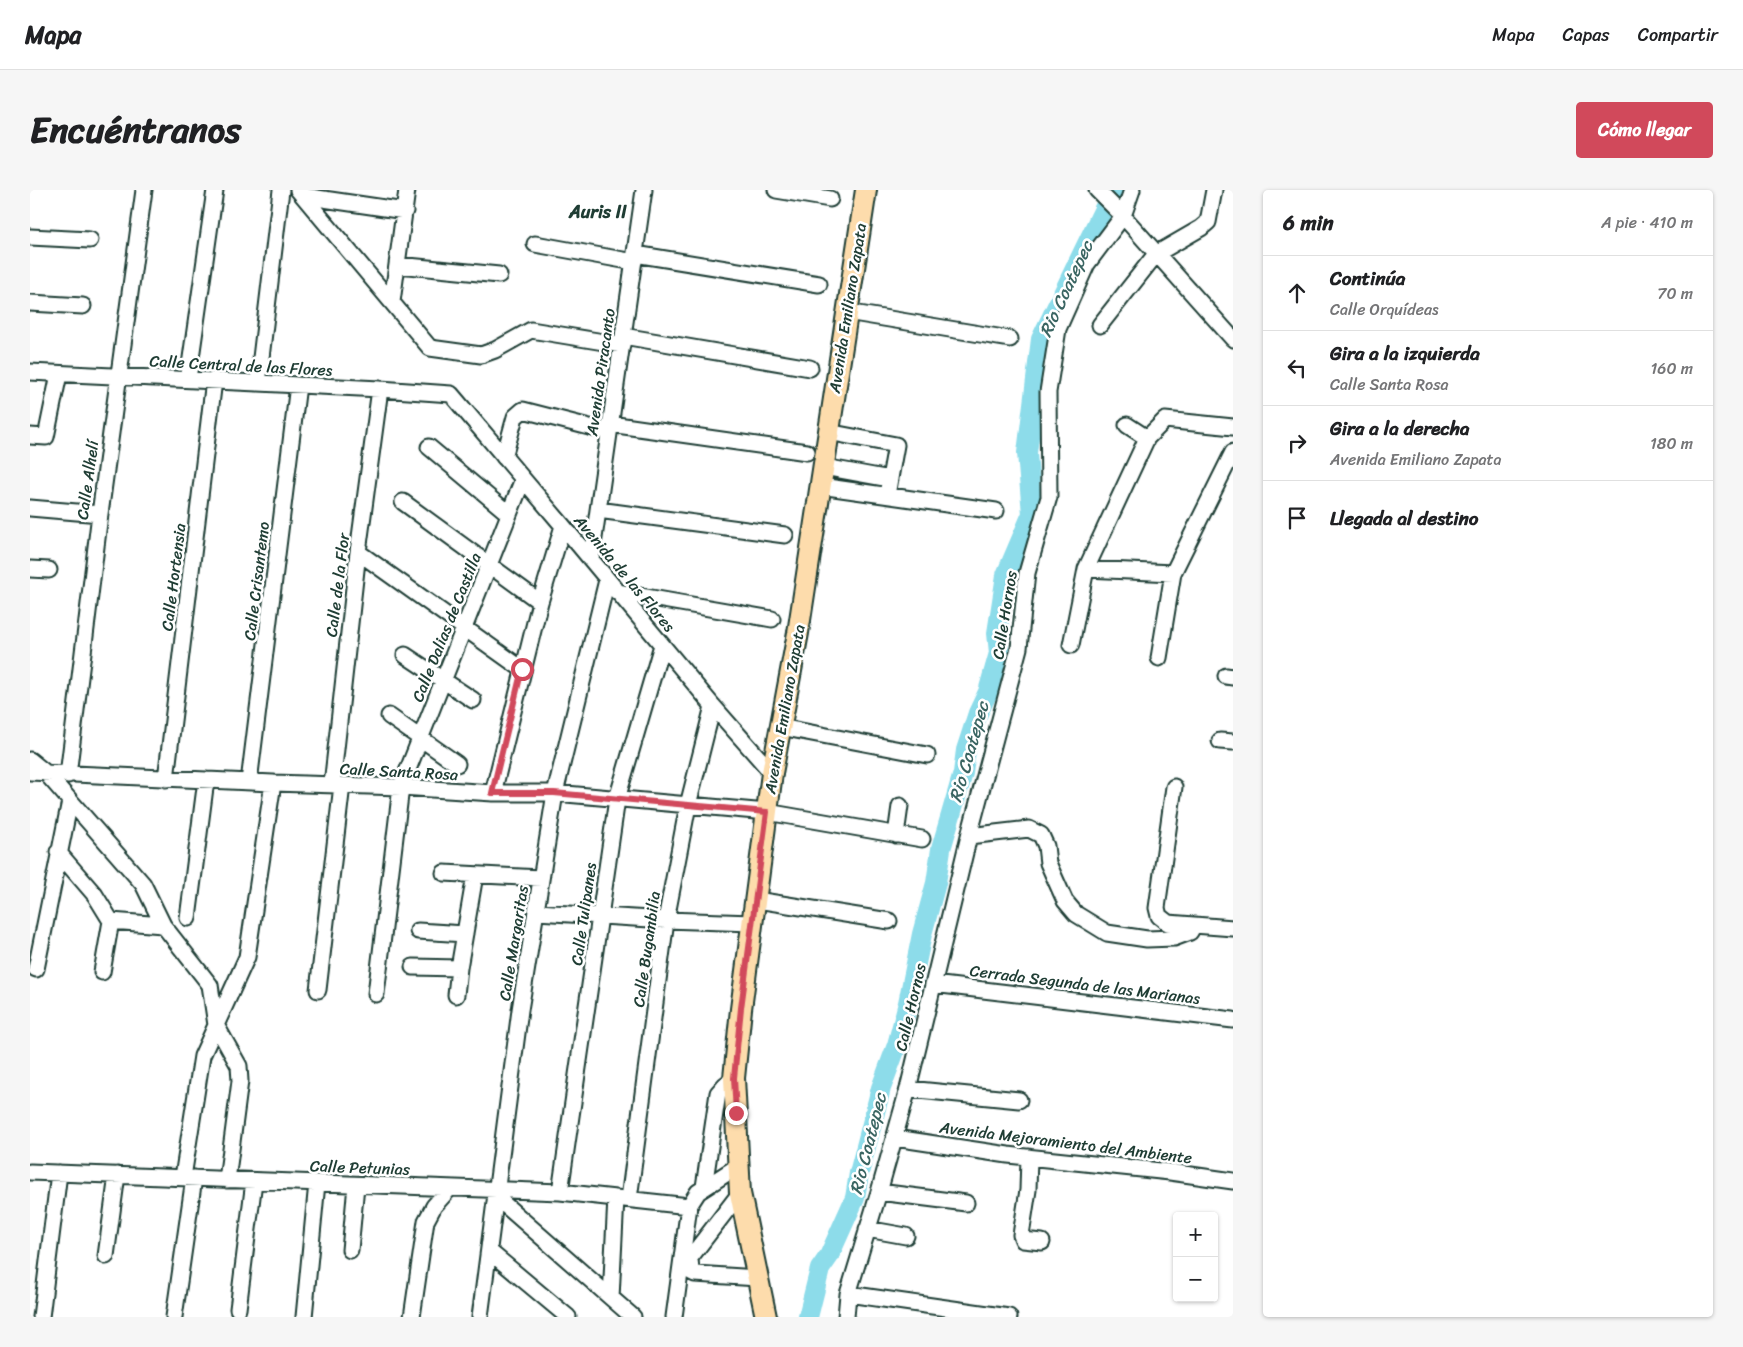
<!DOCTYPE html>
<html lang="es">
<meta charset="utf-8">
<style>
body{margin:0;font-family:Sriracha,sans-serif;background:#f6f6f6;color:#202124}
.controls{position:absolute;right:15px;bottom:15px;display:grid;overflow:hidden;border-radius:5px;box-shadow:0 1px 4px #0004}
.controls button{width:45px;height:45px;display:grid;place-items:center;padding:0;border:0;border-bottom:1px solid #e0e0e0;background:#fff;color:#202124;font:25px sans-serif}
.stop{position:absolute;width:15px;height:15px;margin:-11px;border:4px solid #d1495b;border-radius:50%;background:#fff}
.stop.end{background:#d1495b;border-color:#fff;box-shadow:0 1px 5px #0008}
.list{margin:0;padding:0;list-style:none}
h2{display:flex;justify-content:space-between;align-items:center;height:65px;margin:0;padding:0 20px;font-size:21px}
h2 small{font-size:16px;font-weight:400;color:#757577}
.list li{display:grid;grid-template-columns:32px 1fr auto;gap:15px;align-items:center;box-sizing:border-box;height:75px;padding:0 20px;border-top:1px solid #e0e0e0}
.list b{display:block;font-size:19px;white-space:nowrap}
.list p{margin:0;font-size:16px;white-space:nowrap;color:#757577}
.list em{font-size:16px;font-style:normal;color:#757577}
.icon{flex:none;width:28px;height:28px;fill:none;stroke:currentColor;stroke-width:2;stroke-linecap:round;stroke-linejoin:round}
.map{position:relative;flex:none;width:1203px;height:1127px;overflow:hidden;border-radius:5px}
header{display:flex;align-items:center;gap:30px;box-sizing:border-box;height:70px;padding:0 25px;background:#fff;border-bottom:1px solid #e0e0e0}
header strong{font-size:24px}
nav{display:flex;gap:28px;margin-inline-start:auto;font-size:18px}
.intro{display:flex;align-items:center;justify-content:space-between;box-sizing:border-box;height:120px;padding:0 30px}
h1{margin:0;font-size:35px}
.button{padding:12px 22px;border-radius:5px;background:#d1495b;color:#fff;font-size:18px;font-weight:700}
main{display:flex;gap:30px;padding:0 30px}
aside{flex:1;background:#fff;border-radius:5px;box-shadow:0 1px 4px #0004}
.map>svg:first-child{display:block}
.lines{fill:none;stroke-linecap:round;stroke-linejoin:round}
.river{stroke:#8ddcea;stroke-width:20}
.minor-casing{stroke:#1f3d34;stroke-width:19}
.major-casing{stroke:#1f3d34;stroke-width:24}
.minor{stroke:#fff;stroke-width:15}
.major{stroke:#fddcac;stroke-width:20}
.route{stroke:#d1495b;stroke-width:6}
.labels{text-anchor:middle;stroke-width:5;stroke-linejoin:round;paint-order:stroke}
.street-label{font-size:16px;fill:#1f3d34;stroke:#fff}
.neighbourhood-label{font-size:18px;font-weight:bold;fill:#1f3d34;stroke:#fff}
.water-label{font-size:18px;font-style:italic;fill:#3a6562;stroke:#fff}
</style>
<header>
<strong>Mapa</strong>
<nav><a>Mapa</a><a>Capas</a><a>Compartir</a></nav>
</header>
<div class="intro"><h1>Encuéntranos</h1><a class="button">Cómo llegar</a></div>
<main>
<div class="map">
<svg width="1203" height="1127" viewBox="0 0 1203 1127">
<rect width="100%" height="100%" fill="#fff"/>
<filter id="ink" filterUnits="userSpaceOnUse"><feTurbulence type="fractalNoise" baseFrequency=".02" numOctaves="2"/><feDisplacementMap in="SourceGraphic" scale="10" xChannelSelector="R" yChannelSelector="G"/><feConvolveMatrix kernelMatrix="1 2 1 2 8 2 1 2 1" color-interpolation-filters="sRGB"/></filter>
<g filter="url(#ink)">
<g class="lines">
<path class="river" d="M778,1127l12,-48 9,-13 26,-58 4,-25 15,-57 7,-28 16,-43 11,-42 14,-69 14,-51 5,-34 22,-76 3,-23 12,-37 10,-21 11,-39 -2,-20 9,-58 26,-61 -5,-61 14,-114 72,-149"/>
<defs>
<path id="minor" d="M268,0l132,158 51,7 14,-5 36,-20 91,15
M746,0l54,9
M1067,0l26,26 110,123
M273,6l102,15
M0,47l60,3
M505,54l99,18
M605,64l184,30
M368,75l101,10
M362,112l15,-112
M0,113l53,3
M817,122l163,27
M1070,135l56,-71 45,-26 7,-6 6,-32
M593,146l187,32
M0,182l350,17 71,5 112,132 150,180 59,67
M158,189l27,-189
M228,193l23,-193
M580,234l197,28
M1097,235l20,13 18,-18 68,7
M798,242l68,13 -9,50
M0,246l16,1 13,-63
M399,257l80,67
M474,267l11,-40 8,-7 86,22
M794,277l66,12
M790,296l176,25
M373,312l137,100
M0,318l70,6
M568,320l187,25
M328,362l164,117
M561,369l53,-369
M0,379l19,1
M1056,379l87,4
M587,402l155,27
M1041,455l15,-76 61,-131
M375,465l68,45
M1129,468l14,-85 60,-121
M1196,486l7,1
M359,526l68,48
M750,537l147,28
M1190,551l13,1
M0,570l16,13 97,111 20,41 47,60 6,40 23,41 1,15 -13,99
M0,582l243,11 128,4 92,6h62l212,19 155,27
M38,585l32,-261 44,-324
M136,589l48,-399
M219,592l49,-397
M302,595l26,-233 22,-163
M1144,597l-17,121 2,8 9,7 65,5
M463,603l47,-191 23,-76
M866,645l4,-29
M939,646l60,-7 12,6 5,11 2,17 17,38 11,13 31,19 40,6 27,-1 16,-6 4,-7
M28,662l37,43 16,26 -9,51
M414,683l97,5
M726,710l133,21
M507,722l129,8 86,3
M158,728l18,-138
M81,731l52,4
M388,741l47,3
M383,777l46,1
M6,779l34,-168
M903,794l300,36
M288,800l24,-205
M346,804l25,-207 122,-308
M426,805l3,-27 16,-93
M878,899l111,11
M865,948l113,17 162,17 63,9
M999,967l-1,33 -7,45 2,5 19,2
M0,982l530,20 129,14
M153,987l19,-121 45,-99 26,-174
M674,997l14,-94 7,-8 9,-7
M530,1002l57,-393 45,-154
M849,1002l87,11
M710,1003l-50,65 1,14 4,2 63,4
M466,1007l137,120
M599,1009l37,-279 22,-115 25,-99
M837,1039l39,7
M320,1060l6,-65
M459,1061l79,66
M76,1066l11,-81
M818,1104l161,23
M581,1108l5,-100
M208,1119l16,-128
M11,1127l18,-144
M144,1127l20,-139
M274,1127l13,-134
M382,1127l14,-96 8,-15 16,-18
M450,1127l40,-307 35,-217 52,-213
M644,1127l15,-111 9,-14 40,-26
M816,1127l2,-23 31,-102 29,-103 61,-253 50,-188 8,-75 22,-76 -1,-105 10,-63 29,-65 36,-48 9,-26"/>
<path id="major" d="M736,1127l-26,-124 -6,-115 7,-69 31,-236 26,-140 68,-443"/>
</defs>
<use href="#minor" class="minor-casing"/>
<use href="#major" class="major-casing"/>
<use href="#minor" class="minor"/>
<use href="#major" class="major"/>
</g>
</g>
<g class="lines" filter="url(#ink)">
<path class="route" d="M492,479l-30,124h62l213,19 -26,196 -7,70 2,35"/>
</g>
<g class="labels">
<g class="street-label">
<text transform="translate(817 118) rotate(-81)" y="6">Avenida Emiliano Zapata</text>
<text transform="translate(211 175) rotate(3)" y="6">Calle Central de las Flores</text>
<text transform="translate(570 182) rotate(-82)" y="6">Avenida Piracanto</text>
<text transform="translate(57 290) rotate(-82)" y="6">Calle Alhelí</text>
<text transform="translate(595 383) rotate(50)" y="6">Avenida de las Flores</text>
<text transform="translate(143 387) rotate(-83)" y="6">Calle Hortensia</text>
<text transform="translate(226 391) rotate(-83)" y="6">Calle Crisantemo</text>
<text transform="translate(307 395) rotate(-83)" y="6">Calle de la Flor</text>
<text transform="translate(974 425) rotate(-81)" y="6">Calle Hornos</text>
<text transform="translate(416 437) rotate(-68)" y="6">Calle Dalias de Castilla</text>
<text transform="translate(754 519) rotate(-80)" y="6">Avenida Emiliano Zapata</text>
<text transform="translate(369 581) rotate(3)" y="6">Calle Santa Rosa</text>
<text transform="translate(553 724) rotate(-82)" y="6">Calle Tulipanes</text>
<text transform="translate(483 753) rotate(-81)" y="6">Calle Margaritas</text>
<text transform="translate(616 759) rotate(-82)" y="6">Calle Bugambilia</text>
<text transform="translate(1055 794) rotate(7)" y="6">Cerrada Segunda de las Marianas</text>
<text transform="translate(880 817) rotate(-77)" y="6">Calle Hornos</text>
<text transform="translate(1036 952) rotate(7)" y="6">Avenida Mejoramiento del Ambiente</text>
<text transform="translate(330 977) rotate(2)" y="6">Calle Petunias</text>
</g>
<g class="neighbourhood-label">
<text x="568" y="28">Auris II</text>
</g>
<g class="water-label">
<text transform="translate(1036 99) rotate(-65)" y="6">Rio Coatepec</text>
<text transform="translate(939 562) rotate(-74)" y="6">Rio Coatepec</text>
<text transform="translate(838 954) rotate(-76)" y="6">Rio Coatepec</text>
</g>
</g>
</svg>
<div class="controls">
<button>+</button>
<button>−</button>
</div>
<div class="stop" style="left:492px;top:479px"></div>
<div class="stop end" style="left:706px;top:923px"></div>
</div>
<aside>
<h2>6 min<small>A pie · 410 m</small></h2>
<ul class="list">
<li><svg class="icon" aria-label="ahead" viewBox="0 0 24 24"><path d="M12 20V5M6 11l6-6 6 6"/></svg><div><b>Continúa</b><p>Calle Orquídeas</p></div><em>70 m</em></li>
<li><svg class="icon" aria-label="left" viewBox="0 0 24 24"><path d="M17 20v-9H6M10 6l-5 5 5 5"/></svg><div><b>Gira a la izquierda</b><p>Calle Santa Rosa</p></div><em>160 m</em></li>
<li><svg class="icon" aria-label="right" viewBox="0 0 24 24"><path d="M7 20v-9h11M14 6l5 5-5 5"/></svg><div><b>Gira a la derecha</b><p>Avenida Emiliano Zapata</p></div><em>180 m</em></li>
<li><svg class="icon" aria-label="arrive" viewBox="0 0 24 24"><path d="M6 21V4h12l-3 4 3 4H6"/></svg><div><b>Llegada al destino</b></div></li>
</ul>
</aside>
</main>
